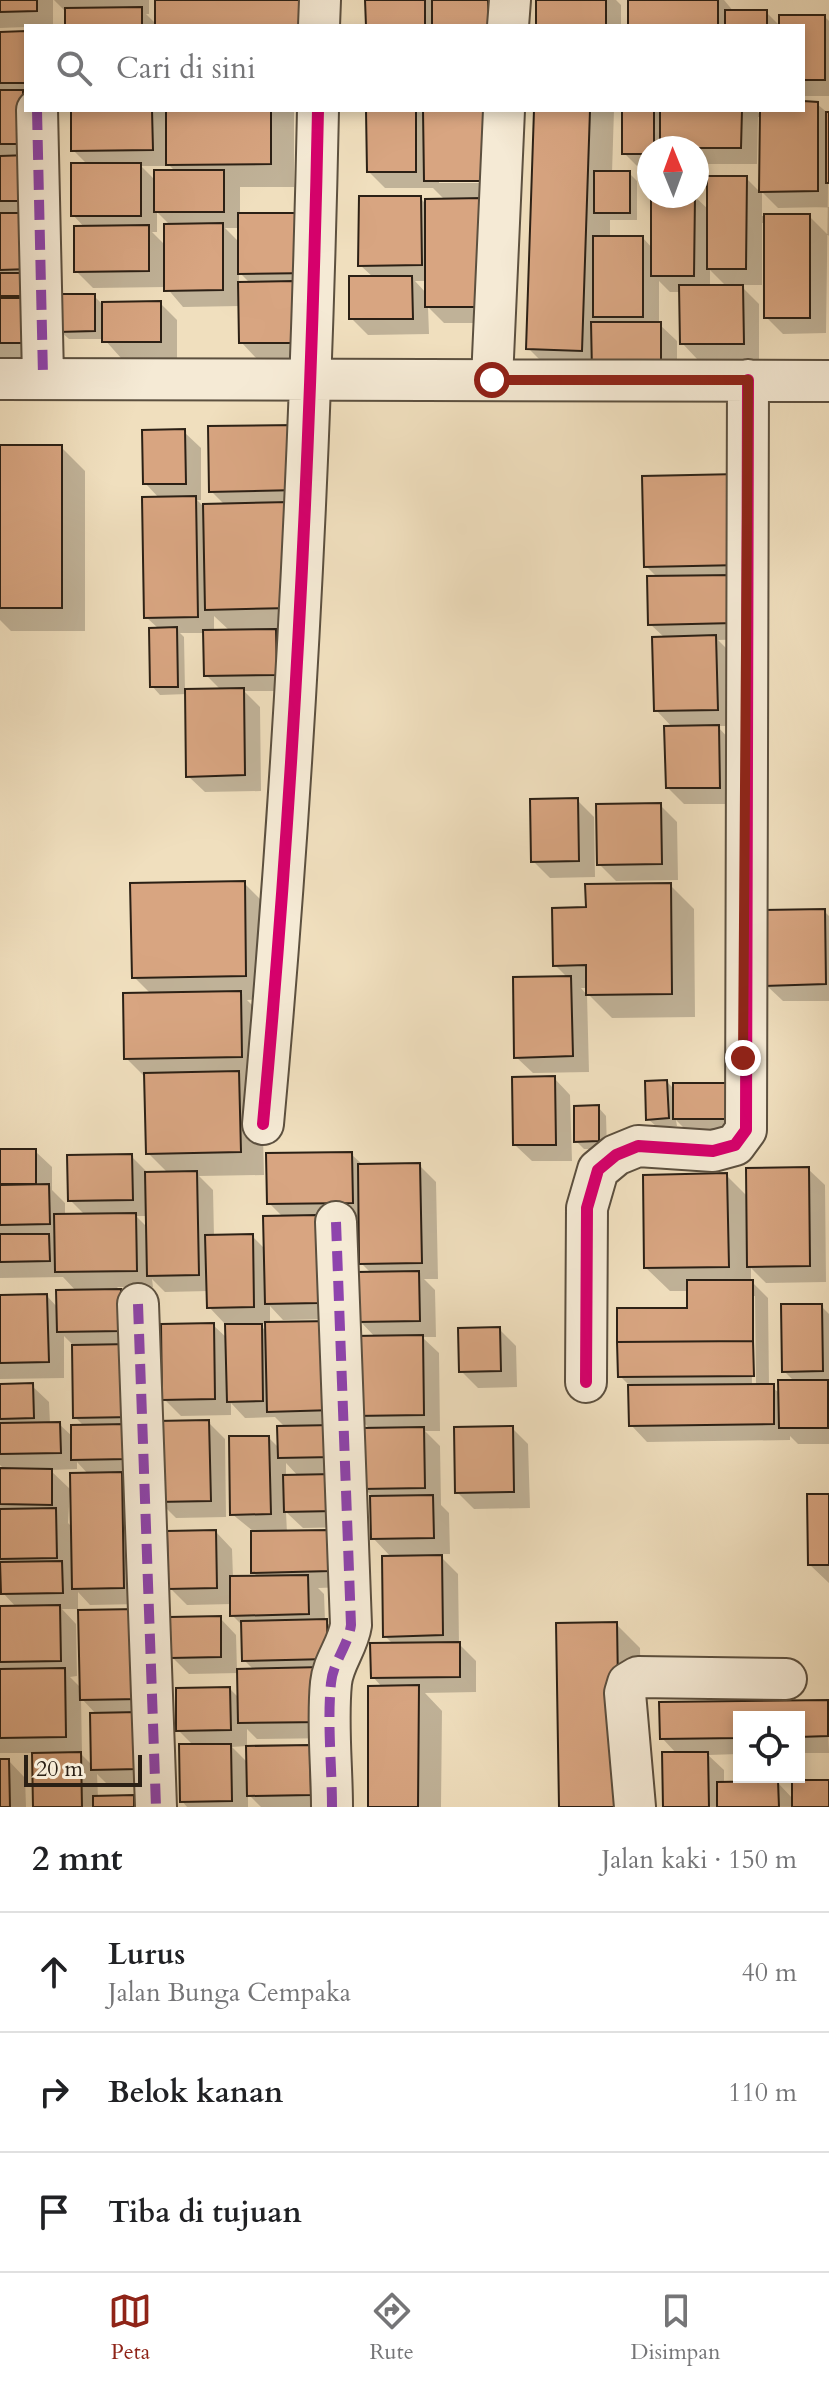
<!DOCTYPE html>
<html lang="id">
<meta charset="utf-8">
<style>
body{margin:0;font-family:Cardo,serif;background:#f2f2f2;color:#202124}
.controls{position:absolute;right:24px;bottom:24px;display:grid;overflow:hidden;border-radius:0px;box-shadow:0 4px 12px #0003}
.controls button{width:72px;height:72px;display:grid;place-items:center;padding:0;border:0;border-bottom:2px solid #e0e0e0;background:#fff;color:#202124;font:40px sans-serif}
.compass{position:absolute;left:637px;top:136px;width:72px;height:72px;border-radius:50%;background:#fff;box-shadow:0 4px 12px #0003;rotate:359deg}
.scale{position:absolute;left:24px;bottom:20px;width:118px;box-sizing:border-box;padding-left:8px;border:4px solid #2b2015;border-top:0;font-size:22px;line-height:28px;white-space:nowrap;color:#2b2015;-webkit-text-stroke:6px #f5ead5;paint-order:stroke}
.stop{position:absolute;width:24px;height:24px;margin:-18px;border:6px solid #8f2418;border-radius:50%;background:#fff}
.stop.end{background:#8f2418;border-color:#fff;box-shadow:0 2px 8px #0008}
.list{margin:0;padding:0;list-style:none}
h2{display:flex;justify-content:space-between;align-items:center;height:104px;margin:0;padding:0 32px;font-size:34px}
h2 small{font-size:26px;font-weight:400;color:#757577}
.list li{display:grid;grid-template-columns:52px 1fr auto;gap:24px;align-items:center;box-sizing:border-box;height:120px;padding:0 32px;border-top:2px solid #e0e0e0}
.list b{display:block;font-size:30px;white-space:nowrap}
.list p{margin:0;font-size:26px;white-space:nowrap;color:#757577}
.list em{font-size:26px;font-style:normal;color:#757577}
.icon{flex:none;width:44px;height:44px;fill:none;stroke:currentColor;stroke-width:2;stroke-linecap:round;stroke-linejoin:round}
.map{position:relative;flex:none;width:829px;height:1807px;overflow:hidden}
.search{position:absolute;background:#fff;box-shadow:0 4px 12px #0003;left:24px;right:24px;top:24px;height:88px;display:flex;align-items:center;gap:20px;box-sizing:border-box;padding:0 28px;border-radius:0px;color:#757577;font-size:30px}
.sheet{height:464px;background:#fff}
nav{display:flex;justify-content:space-around;align-items:center;box-sizing:border-box;height:112px;border-top:2px solid #e0e0e0;background:#fff;font-size:22px;color:#757577}
nav a{display:grid;justify-items:center;gap:4px}
nav .on{color:#8f2418}
.map>svg:first-child{display:block}
.shadow{fill:#0003;fill-rule:evenodd}
.building{fill:#d8a581;stroke:#2b2015;stroke-width:2}
.lines{fill:none;stroke-linecap:round;stroke-linejoin:round}
.minor-casing{stroke:#5c503f;stroke-width:44}
.minor{stroke:#f5ead5;stroke-width:40}
.quiet{stroke:#8e44ad;stroke-width:10;stroke-dasharray:20 10;stroke-linecap:butt}
.cycleway-casing{stroke:#f5ead5;stroke-width:17}
.cycleway{stroke:#d6006c;stroke-width:12}
.route{stroke:#8f2418;stroke-width:10}
</style>
<div class="map">
<svg width="829" height="1807" viewBox="0 0 829 1807">
<rect width="100%" height="100%" fill="#f0dfbe"/>
<filter id="stains"><feTurbulence type="fractalNoise" baseFrequency=".0025" numOctaves="4"/><feColorMatrix values="0 0 0 0 .2 0 0 0 0 .09 0 0 0 0 .02 0 0 0 .5 -.17"/></filter>
<radialGradient id="worn" r=".72"><stop offset=".6" stop-color="#630" stop-opacity="0"/><stop offset="1" stop-color="#630" stop-opacity=".3"/></radialGradient>
<path class="shadow" d="M0,0h53v26l-53,2z
M54,0h95v14h-3l11,11v-25l180,26h-270v-13z
M367,0h137v26h-136z
M538,0h78l5,5v21h-83z
M630,0h94l10,12h32l14,14h-150z
M825,17l4,4v75h-26v-70h-22z
M26,33v77l22,249h-48v-325z
M803,103l14,1 12,10 -3,219 -43,1 -17,-17v-94h-4v62h-22l19,19v56h-61l-16,-17 -1,-51h-11l-11,-11v43l18,17v47l-125,-16 -24,-24 8,-238h78l-2,63h17l8,8v39h-27v18h33l10,11v-53h41l15,14 37,-32 15,15 1,-76h-4l-1,47h-60v-16h-48v22h-8l-17,-17v-43h131l7,6v-6h41zM762,192l16,16 51,-1v29l-20,-20h-47zM710,270l17,17h-17z
M73,110h221v77h-54v28h73l-3,144h-53l-16,-17 -1,-36 -57,1 -17,-20 -73,1 -17,-17 9,-43 -12,-13 15,-50 -15,-15zM141,166h29l6,6 -20,9zM157,212l14,14 -5,20 -14,-14h5zM225,228h15v15zM239,272l12,12h-12z
M368,110h133v87h-22l19,20 1,106h-55l-16,-16 1,27 -61,1 -17,-17 23,-40 -14,-13 60,-67 7,7 19,-4 -13,-13h-48l-16,-16zM439,179h57v4h-57zM415,281h12v13z
M94,296l8,8 58,-1 17,17v38h-56l-17,-19h-35l-9,-8z
M296,427l18,204 -38,1 16,15v44h-48l16,16 1,84 -56,1 -17,-16 -1,-82 -27,1 -8,-9 7,-57 -13,-12 14,-118 -15,-16 39,-51 17,16v52h-4l6,6h23l-15,-15zM214,616l16,15 -16,1zM180,633h25l1,42 16,16h-37l-1,-54z
M0,447h61l24,24v160h-74l-11,-11z
M738,476l13,163 -33,1 14,14 1,72h-16l17,18 1,60h-51l-16,-16 5,-60 -17,-18 9,-72 -15,-14 8,-46 -12,-12z
M577,800l17,17 1,60 -45,1 -17,-17z
M660,805l17,17 1,58 -62,1 -17,-17z
M244,883l24,24 1,92 -22,1 17,17 1,63h-19l16,17 2,78 -65,1 14,14 1,47 38,-1 14,14 18,-32 -15,-15 82,-49 13,12 55,-1 17,17 2,97h-14l11,11 1,47h-14l17,16 1,78h-15l15,15 1,59 8,8 1,41h-12l20,20 1,70 17,17v31l-51,1 17,18 -1,96h-71l13,-119 -10,-11 21,-32 -9,-9 7,-78 -19,-20 -1,-42 -8,-8 7,-58 -15,-15 20,-77 -16,-17 12,-47 -11,-11v-44l-42,1 15,99 -51,1 -13,-14v18l62,-1 19,204 -48,1 -17,-16 1,21 60,54 -29,1 6,6 1,27 18,17 -3,100 -83,1 -10,-10v17l-15,1 16,16 61,-16 17,17v43h-65l-13,-13v13h-61l-5,-6 12,-55 -16,-16 52,-41 10,10 -1,-26 -50,1 -17,-17 48,-39 16,17 1,36 17,-1 -10,-10 -1,-34 -11,-11v-11l-45,1 -17,-17 46,-56 16,17 1,29h26l-6,-6v-41l-21,-17 37,-76 11,11 6,-21 -11,-11 -30,1 -14,-15v12l-50,1 -17,-17 49,-74 15,14 -3,-15 -16,-17 -1,-16 -43,1 -13,-13 1,8h-36l20,21 7,167 -22,1 16,15 2,113 -50,1 -12,-13v17h-16l14,15 1,52 -7,1 11,11 56,-77 18,174 -46,1 -12,-12 1,24 35,-1 10,10h-108l-1,-54h-34v-145h17l-14,-15 -3,-18v-105l6,1 -6,-6v-79h32l17,16 1,22h9l14,13 12,-10 -10,-10 -1,-71 -10,-10v42l-64,1v-82l47,-1 11,12 19,-16 -14,-15 -63,1v-127h35l17,16v23l13,13v13h21l-16,-16 61,-44 17,17 21,1 -21,-21 -1,-74 -21,-21 25,-64 -17,-17zM136,1216h12v12zM268,1323v10l-9,-9zM77,1462l12,13 -16,53 -5,-5 2,-34 -20,-19 27,-1zM286,1463l13,14h-13zM81,1698l16,17 -4,51 -11,-11z
M670,885l24,24 1,108 -83,1 -24,-24v-6h-7l6,7 2,77 -56,1 -17,-16 52,-79 -13,-13 33,-56z
M824,911l5,5v85h-46l-17,-16z
M554,1078l16,17 2,66h-40l-17,-16z
M667,1082l8,8 52,-5 17,50h-53l-15,-15 1,6 -20,1 -9,-8z
M598,1107l8,9 1,33h-23l-8,-8z
M808,1169l17,16 1,97 -60,1 -15,-15v13l17,17 1,88 11,7 15,-11 -11,-11 37,-65 8,8v130h-31l-8,-8v4l-143,2 -16,-17 -1,-39 -10,-10 69,-66v-19h-19l-24,-23 80,-93 22,22zM751,1296h4l1,90h-4z
M499,1329l17,17 1,41 -39,1 -17,-17z
M208,1422l17,17 1,78 -50,1 -17,-17z
M512,1428l16,16 2,64 -56,1 -17,-17z
M829,1496v87l-19,-18z
M616,1624l24,24 3,159h-82z
M827,1702l2,51h-30v-36h-60v37l-31,1 16,15v14l54,-1 16,17 35,-18v25h-164l12,-53 -15,-16 -1,-34z
M0,1761h9l16,17 1,29h-26z"/>
<path class="building" d="M0,0h37v11l-37,1z
M155,0h160v26h-160z
M365,0h60v26h-59z
M432,0h56l1,26h-57z
M536,0h70v26h-70z
M628,0h90v26h-90z
M142,7v19h-77v-18z
M725,10h42v16h-42z
M779,15h46v65h-22v-54h-24z
M26,31v52h-26v-51z
M0,90h23v54h-23z
M803,101l15,1v89l-59,1 1,-82h43z
M71,110h81l1,40 -82,1z
M166,110h105v54l-105,1z
M366,110h50v62h-49z
M423,110h62l1,71h-62z
M534,110h56l-8,241 -56,-2z
M622,110h32v38h-5v6h-27z
M660,110h82l-1,38h-81z
M826,112h3v71h-3z
M28,155v46h-28v-45z
M71,163h70v53h-70z
M154,170h70v42h-70z
M594,171h36v42h-36z
M707,176h40l-1,93h-39z
M359,196h62l1,69 -64,1z
M651,196h44l-1,80h-43z
M483,198v109h-58v-108z
M0,213h29l1,56 -30,1z
M238,213h75l1,60 -76,1z
M764,214h46v104h-46z
M223,223v67l-59,1v-67z
M149,225v46l-75,1v-46z
M593,236h50v81h-50z
M0,273h24l1,23h-25z
M349,276h63l1,43h-64z
M294,281l1,62h-56l-1,-61z
M679,285h64l1,59h-64z
M58,294h37v37l-37,1z
M0,298h32v45h-32z
M161,301v41h-59v-40z
M591,322h70v50h-69z
M297,425l1,65 -89,2 -1,-66z
M185,429l1,55h-43l-1,-54z
M0,445h62v163h-62z
M739,474l2,91 -97,2 -2,-91z
M196,496l2,121 -54,1 -2,-121z
M289,502l2,106 -86,2 -2,-106z
M734,575l1,48 -87,2 -1,-49z
M177,627l1,60h-28l-1,-59z
M276,629l1,46 -73,1 -1,-46z
M716,635l2,75 -64,1 -2,-74z
M244,688l1,87 -59,2 -1,-88z
M719,725l1,63h-54l-2,-62z
M578,798l1,63 -48,1 -1,-63z
M661,803l1,61 -65,1 -1,-61z
M245,881l1,95 -114,2 -2,-95z
M671,883l1,111 -86,1v-30l-33,1 -1,-58 34,-1 -1,-23z
M825,909l1,75 -62,2 -1,-76z
M571,976l2,80 -59,2 -1,-81z
M241,991l1,66 -118,2 -1,-66z
M239,1071l2,81 -95,2 -2,-81z
M555,1076l1,69h-43l-1,-68z
M667,1080l2,38 -23,2 -1,-39z
M673,1083h55v36h-55z
M599,1105v36l-25,1v-36z
M0,1149h36v35h-36z
M352,1152l1,51 -86,1 -1,-51z
M132,1154l1,46 -65,1 -1,-46z
M420,1163l2,100 -63,1 -1,-100z
M809,1167l1,99 -63,1 -1,-99z
M197,1171l2,104 -52,1 -2,-104z
M727,1173l2,94 -85,1 -1,-93z
M49,1184l1,40 -50,1v-40z
M136,1213l1,58 -82,1 -1,-58z
M317,1215l2,88 -54,1 -2,-88z
M0,1234h49l1,27 -50,1z
M253,1234l1,73 -47,1 -2,-73z
M419,1271l1,50 -62,1 -1,-50z
M687,1280h66v61l-136,1v-34h70z
M121,1289l1,42 -65,1 -1,-42z
M47,1294l2,68 -49,1v-68z
M781,1304h41l1,67 -41,1z
M333,1321l1,89 -67,2 -2,-90z
M214,1323l1,76 -53,1 -1,-76z
M225,1324h37l1,77 -36,1z
M500,1327l1,44 -42,1 -1,-44z
M423,1335l1,80 -70,1 -1,-80z
M753,1341l1,35 -136,1 -1,-35z
M131,1344l2,73 -60,1 -1,-73z
M778,1380h50v48h-49z
M33,1383l1,35 -34,1v-35z
M774,1384v40l-145,2 -1,-41z
M209,1420l2,81 -54,1 -1,-81z
M60,1422l1,31 -61,1v-31z
M127,1424l1,35 -57,1v-35z
M334,1425v32l-56,1 -1,-32z
M513,1426l1,66 -59,1 -1,-66z
M424,1427l1,61 -63,1 -1,-61z
M229,1436h40l2,78 -41,1z
M0,1468l52,1v36l-52,-1z
M122,1472l2,116 -52,1 -2,-116z
M334,1474l1,37 -51,1 -1,-37z
M807,1494h22v71h-21z
M433,1495l1,43 -63,1 -1,-43z
M56,1508l1,50 -57,1v-50z
M216,1530l1,58 -49,1 -1,-58z
M330,1530l1,41 -80,2v-42z
M442,1555l1,80 -60,2 -1,-81z
M62,1561l1,32 -62,1 -1,-32z
M308,1575l1,39 -79,2v-40z
M60,1605l1,56 -61,1v-56z
M138,1609l2,90 -60,1 -2,-90z
M221,1616v41l-51,1v-41z
M327,1619l1,40 -86,2 -1,-40z
M617,1622l3,185h-61l-3,-184z
M460,1642v35l-89,1 -1,-35z
M323,1667l1,55 -86,1 -1,-54z
M65,1668l1,69 -66,1v-69z
M419,1685l-1,122h-50v-121z
M230,1687l1,43 -55,1v-43z
M828,1700v36l-29,1v-20h-60v21l-79,1 -1,-37z
M138,1712l1,57 -48,1 -1,-57z
M179,1744h52l1,57 -52,1z
M310,1745l1,50 -64,1 -1,-50z
M81,1752l1,55h-49l-1,-54z
M662,1752h46l1,55h-46z
M0,1759h9l1,48h-10z
M792,1780h37v27h-37z
M778,1781l1,26h-62v-25z
M134,1795v12h-41v-11z"/>
<g class="lines">
<defs>
<path id="minor" d="M319,26l1,-26
M508,26l2,-26
M37,110l6,266
M0,379l829,2
M492,380l12,-270
M263,1124c31,-337 48,-676 55,-1014
M138,1304l18,503
M586,1382l1,-174 11,-38 18,-15 22,-9 75,5 22,-6 11,-15 2,-750
M332,1807c0,-40 -5,-84 -1,-124 2,-21 17,-37 20,-58l-15,-403
M635,1807l-10,-114 3,-10 10,-6 148,2"/>
</defs>
<use href="#minor" class="minor-casing"/>
<use href="#minor" class="minor"/>
<path class="quiet" d="M37,110l6,266
M138,1304l18,503
M332,1807c0,-40 -5,-84 -1,-124 2,-21 17,-37 20,-58l-15,-403"/>
<defs>
<path id="cycleway" d="M263,1124c31,-337 48,-676 55,-1014
M586,1382l1,-174 11,-38 18,-15 22,-9 75,5 22,-6 11,-15 2,-750"/>
</defs>
<use href="#cycleway" class="cycleway-casing"/>
<use href="#cycleway" class="cycleway"/>
</g>
<g class="lines">
<path class="route" d="M492,380h256l-5,678"/>
</g>
<rect width="100%" height="100%" filter="url(#stains)"/>
<rect width="100%" height="100%" fill="url(#worn)"/>
</svg>
<div class="controls">
<button><svg class="icon" aria-label="locate" viewBox="0 0 24 24"><circle cx="12" cy="12" r="6"/><path d="M12 2v4M12 18v4M2 12h4M18 12h4"/></svg></button>
</div>
<svg class="compass" viewBox="-18 -18 36 36"><path d="M0-13l5 13h-10z" fill="#e53935"/><path d="M0 13l5-13h-10z" fill="#757577"/></svg>
<div class="scale">20 m</div>
<div class="stop" style="left:492px;top:380px"></div>
<div class="stop end" style="left:743px;top:1058px"></div>
<div class="search"><svg class="icon" aria-label="search" viewBox="0 0 24 24"><circle cx="10" cy="10" r="6"/><path d="M15 15l6 6"/></svg>Cari di sini</div>
</div>
<section class="sheet">
<h2>2 mnt<small>Jalan kaki · 150 m</small></h2>
<ul class="list">
<li><svg class="icon" aria-label="ahead" viewBox="0 0 24 24"><path d="M12 20V5M6 11l6-6 6 6"/></svg><div><b>Lurus</b><p>Jalan Bunga Cempaka</p></div><em>40 m</em></li>
<li><svg class="icon" aria-label="right" viewBox="0 0 24 24"><path d="M7 20v-9h11M14 6l5 5-5 5"/></svg><div><b>Belok kanan</b></div><em>110 m</em></li>
<li><svg class="icon" aria-label="arrive" viewBox="0 0 24 24"><path d="M6 21V4h12l-3 4 3 4H6"/></svg><div><b>Tiba di tujuan</b></div></li>
</ul>
</section>
<nav>
<a class="on"><svg class="icon" aria-label="map" viewBox="0 0 24 24"><path d="M3 6l6-2 6 2 6-2v14l-6 2-6-2-6 2zM9 4v14M15 6v14"/></svg>Peta</a>
<a><svg class="icon" aria-label="directions" viewBox="0 0 24 24"><path d="M12 3l9 9-9 9-9-9zM9 14v-3h6M13 9l2 2-2 2"/></svg>Rute</a>
<a><svg class="icon" aria-label="saved" viewBox="0 0 24 24"><path d="M7 4h10v16l-5-4-5 4z"/></svg>Disimpan</a>
</nav>
